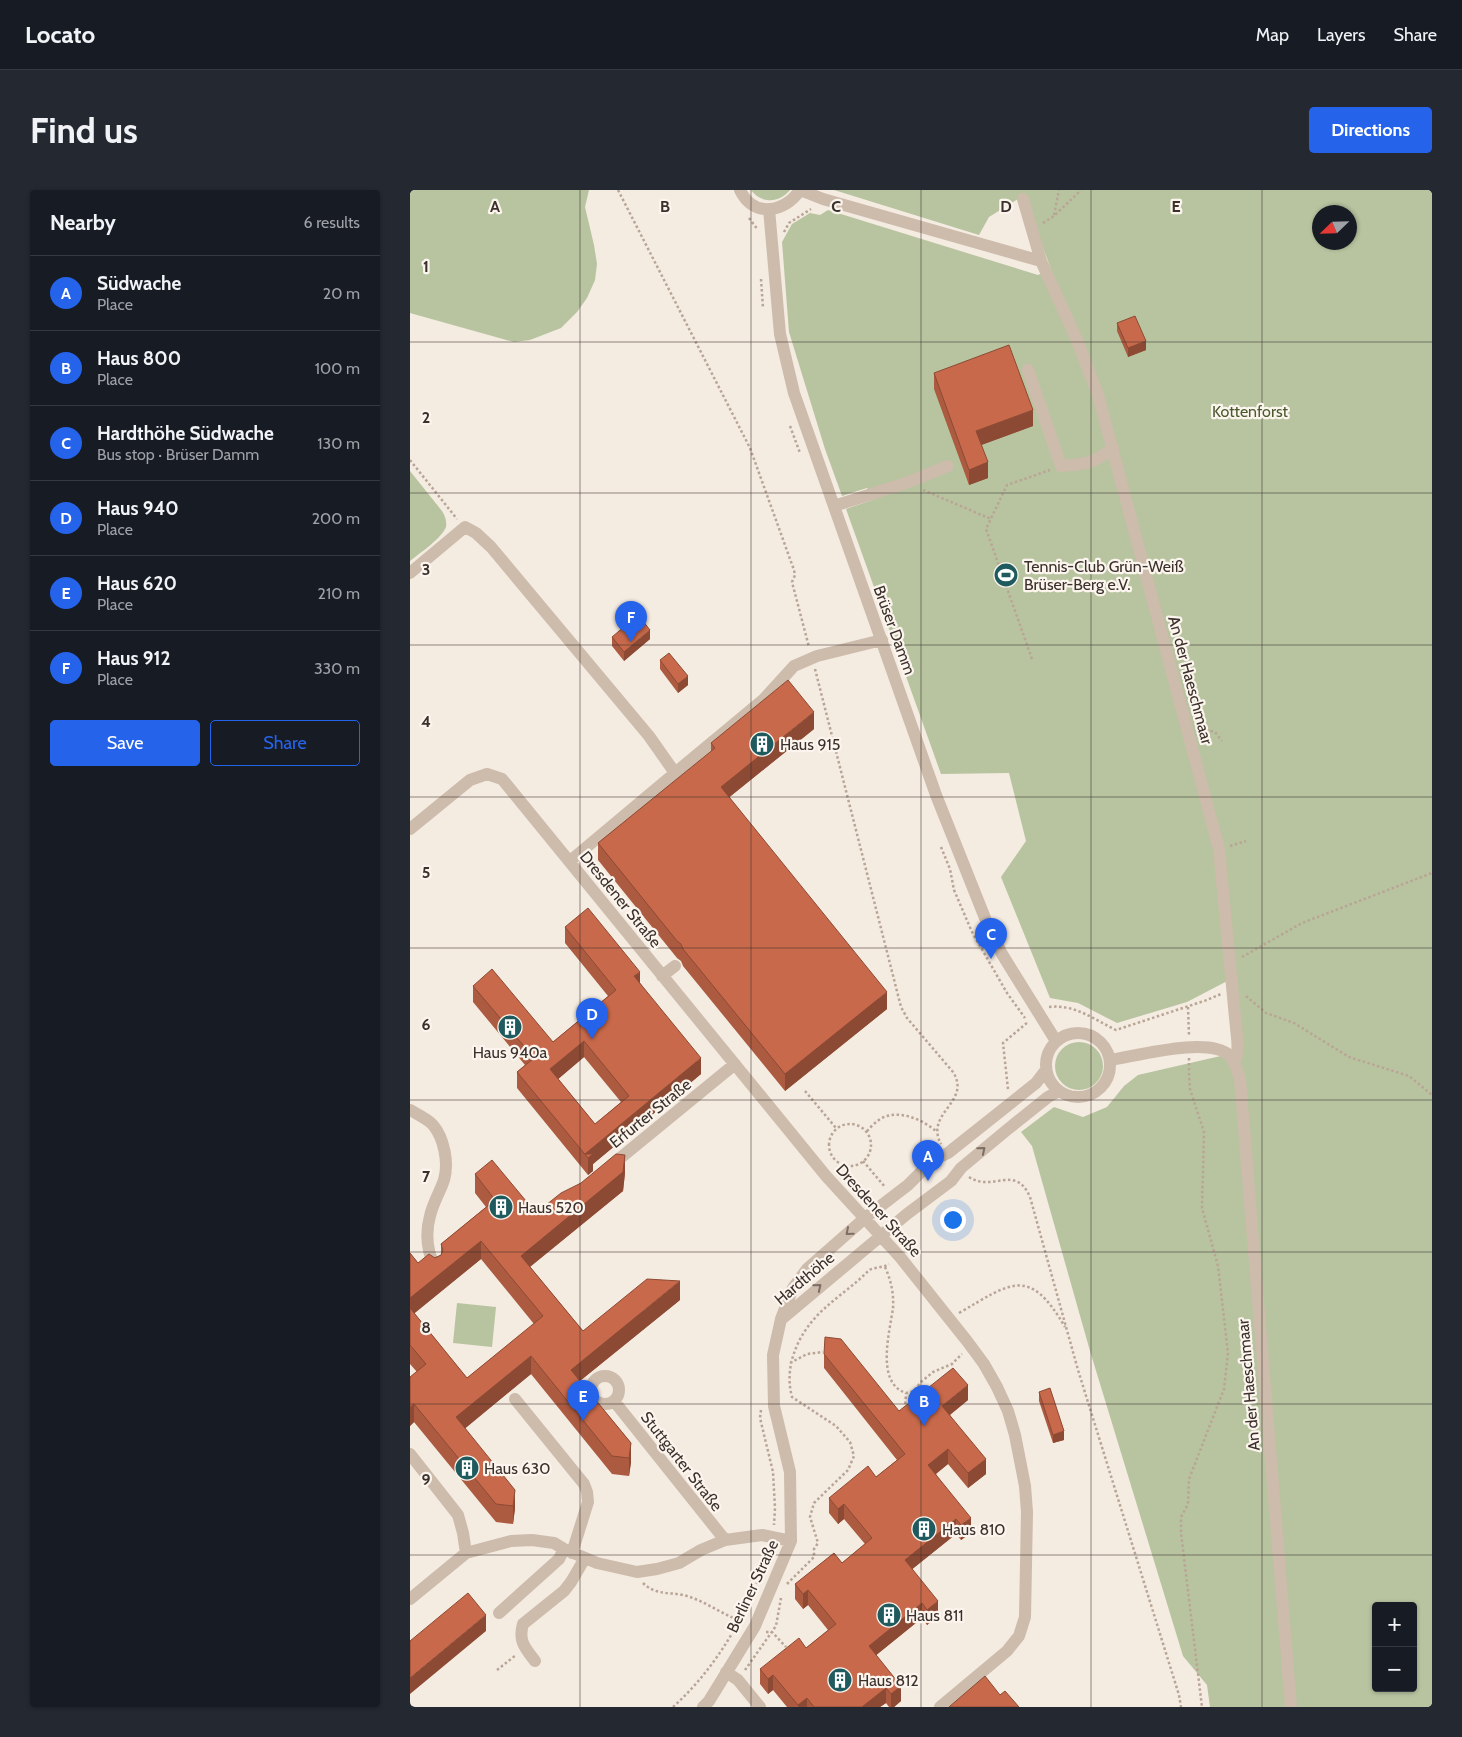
<!DOCTYPE html>
<meta charset="utf-8">
<style>
body{margin:0;font-family:Cabin,sans-serif;background:#242831;color:#f1f3f6}
.controls{position:absolute;right:15px;bottom:15px;display:grid;overflow:hidden;border-radius:5px;box-shadow:0 1px 4px #0004}
.controls button{width:45px;height:45px;display:grid;place-items:center;padding:0;border:0;border-bottom:1px solid #363941;background:#171b24;color:#f1f3f6;font:25px sans-serif}
.compass{position:absolute;left:902px;top:15px;width:45px;height:45px;border-radius:50%;background:#171b24;box-shadow:0 1px 4px #0004;rotate:247deg}
.you{position:absolute;left:542px;top:1029px;width:18px;height:18px;margin:-12px;border:4px solid #fff;border-radius:50%;background:#1a73e8;box-shadow:0 0 0 8px #1a73e833}
.badge{display:grid;place-items:center;width:32px;height:32px;border-radius:50%;background:#2563eb;color:#fff;font-size:16px;font-weight:700}
.pin{position:absolute;translate:-50% -41px;filter:drop-shadow(0 1px 2px #0008)}
.pin::after{content:'';position:absolute;top:26px;width:18px;height:15px;background:inherit;clip-path:polygon(0 0,100% 0,50% 100%)}
.list{margin:0;padding:0;list-style:none}
h2{display:flex;justify-content:space-between;align-items:center;height:65px;margin:0;padding:0 20px;font-size:21px}
h2 small{font-size:16px;font-weight:400;color:#9ea1a6}
.list li{display:grid;grid-template-columns:32px 1fr auto;gap:15px;align-items:center;box-sizing:border-box;height:75px;padding:0 20px;border-top:1px solid #363941}
.list b{display:block;font-size:19px;white-space:nowrap}
.list p{margin:0;font-size:16px;white-space:nowrap;color:#9ea1a6}
.list em{font-size:16px;font-style:normal;color:#9ea1a6}
.actions{display:flex;gap:10px;padding:15px 20px}
.actions a{flex:1;padding:11px 0;border:1px solid #2563eb;border-radius:5px;text-align:center;font-size:18px;color:#2563eb}
.actions .main{background:#2563eb;color:#fff}
.map{position:relative;flex:none;width:1022px;height:1517px;overflow:hidden;border-radius:5px}
header{display:flex;align-items:center;gap:30px;box-sizing:border-box;height:70px;padding:0 25px;background:#171b24;border-bottom:1px solid #363941}
header strong{font-size:24px}
nav{display:flex;gap:28px;margin-inline-start:auto;font-size:18px}
.intro{display:flex;align-items:center;justify-content:space-between;box-sizing:border-box;height:120px;padding:0 30px}
h1{margin:0;font-size:35px}
.button{padding:12px 22px;border-radius:5px;background:#2563eb;color:#fff;font-size:18px;font-weight:700}
main{display:flex;gap:30px;padding:0 30px}
aside{flex:1;background:#171b24;border-radius:5px;box-shadow:0 1px 4px #0004}
.map>svg:first-child{display:block}
.green{fill:#b8c4a0;fill-rule:evenodd}
.lines{fill:none;stroke-linecap:round;stroke-linejoin:round}
.path{stroke:#b9a596;stroke-width:2.5;stroke-dasharray:2.5 2.5;stroke-linecap:butt}
.minor{stroke:#cdbbac;stroke-width:12}
.wall{fill:#ac5a40;fill-rule:evenodd}
.shaded-wall{fill:#8c4a34}
.building{fill:#c8694b;stroke:#8c4a34;fill-rule:evenodd}
.oneway{stroke:#7d6f65}
.grid{fill:none;stroke:#3b302b;stroke-width:1;stroke-opacity:0.55}
.labels{text-anchor:middle;stroke-width:4.5;stroke-linejoin:round;paint-order:stroke}
.park-label{font-size:16px;fill:#4a5a2e;stroke:#fbf5ee}
.poi-label{font-size:16px;fill:#3b302b;stroke:#fbf5ee;text-anchor:start}
.street-label{font-size:16px;fill:#3b302b;stroke:#fbf5ee}
.grid-label{font-size:16px;text-anchor:middle;font-weight:bold;fill:#3b302b;stroke:#fbf5ee;stroke-width:4.5;stroke-linejoin:round;paint-order:stroke}
</style>
<header>
<strong>Locato</strong>
<nav><a>Map</a><a>Layers</a><a>Share</a></nav>
</header>
<div class="intro"><h1>Find us</h1><a class="button">Directions</a></div>
<main>
<aside>
<h2>Nearby<small>6 results</small></h2>
<ul class="list">
<li><span class="badge">A</span><div><b>Südwache</b><p>Place</p></div><em>20 m</em></li>
<li><span class="badge">B</span><div><b>Haus 800</b><p>Place</p></div><em>100 m</em></li>
<li><span class="badge">C</span><div><b>Hardthöhe Südwache</b><p>Bus stop · Brüser Damm</p></div><em>130 m</em></li>
<li><span class="badge">D</span><div><b>Haus 940</b><p>Place</p></div><em>200 m</em></li>
<li><span class="badge">E</span><div><b>Haus 620</b><p>Place</p></div><em>210 m</em></li>
<li><span class="badge">F</span><div><b>Haus 912</b><p>Place</p></div><em>330 m</em></li>
</ul>
<div class="actions"><a class="main">Save</a><a>Share</a></div>
</aside>
<div class="map">
<svg width="1022" height="1517" viewBox="0 0 1022 1517">
<rect width="100%" height="100%" fill="#f4ebe1"/>
<path class="green" d="M0,0h179l-4,17 9,38 3,19 -2,16 -8,18 -10,14 -16,16 -31,12 -16,2 -104,-29z
M341,0h39c-10,13 -29,14 -39,0z
M424,0h598v1517h-222l-3,-22 -24,-29 -93,-305 -58,-205 -11,-14 33,-25 29,10 24,-10 17,-21 14,-11 100,-23 -5,-74 -46,24 -70,21 -39,-20 -28,-5 -49,-121 25,-36 -17,-68 -68,1 -95,-265 29,-10 -8,-11 -25,8 -17,-47 -36,-117 -7,-90 10,-18 18,-11 10,2 8,-5 210,65 13,-6 -16,-42 -17,-28 -29,18 -10,18zM909,22h30v30h-30zM966,1416h37v82h-37z
M0,281l32,40c3,5 5,10 4,16 -4,11 -26,26 -36,34z
M645 876a24 24 0 1 1 48 0a24 24 0 1 1-48 0Z
M47,1113l39,4 -4,40 -39,-4z"/>
<g class="lines">
<path class="path" d="M208,0l132,258 44,122 1,5 -3,7 17,65
M644,25l5,-25
M339,28l9,12
M633,33l11,-7 27,-26
M374,42l5,-9 22,-14
M351,89l2,29
M380,236l10,27
M0,270l47,59
M513,300l68,29
M622,469l-46,-130 21,-44 43,-15
M405,479l86,338 6,11 46,54c19,30 -29,41 -12,72
M792,544l5,-4 8,2 7,9
M820,656l16,-5
M531,657l9,22 4,21 18,42 35,61 18,25
M832,767l60,-34 130,-50
M836,806l20,17 28,10 55,34 60,19 23,19
M639,817c26,-3 44,12 67,23l91,-30 14,-6
M778,817l1,28
M779,868v16l1,15 14,43 -2,76 16,58 10,87 -4,36 -35,90 -1,25 -7,13v16l21,174
M598,899l-5,-46 25,-21
M395,901l31,37
M419 955a21 21 0 1 1 42 0a21 21 0 1 1-42 0Z
M457,941c4,-4 9,-10 15,-13 17,-9 42,2 55,14
M453,971l22,26
M559,987c24,16 46,-14 61,20l48,173 101,325 2,12
M475,1077c6,13 9,27 8,41 -3,23 -18,75 13,85l8,-2 7,-9 12,-10 19,-8 10,-10
M549,1123c52,-30 70,-48 106,14
M380,1173l17,-9 16,-2
M495,1219l1,-16
M351,1220l-1,8 13,54 2,36 -1,17
M233,1393c12,12 25,9 40,12 21,5 38,19 58,26
M377,1394l27,-27v-8l4,-6 -8,-26 4,-14 34,-33 6,-14 -4,-14 -14,-16 -44,-29c-9,-33 8,-67 33,-89 14,-13 31,-24 44,-38 6,-3 14,-2 20,-6
M356,1442h6l14,15
M87,1480l19,-15
M335,1480l31,-44 5,-28
M263,1517c41,-37 70,-86 89,-137 3,-8 6,-15 8,-22"/>
<path class="minor" d="M330,0c13,28 45,23 60,0l23,9 218,62
M613,9l18,62 36,79 21,55 121,454 17,179c1,10 4,26 -2,33
M359,19l11,125 14,59 142,402 51,128 15,31 54,87
M618,180l33,96c25,-2 32,-2 52,-18
M424,316l72,-23 42,-17
M0,383l55,-46 11,6 15,14 158,189 26,37 -105,88
M265,583l89,-74 30,-33 23,-10 65,-16
M0,639l60,-49 17,-6 15,5 324,397 74,81 67,84 17,23 13,23 11,24 7,24 10,51 2,26 -2,105 -6,19 -12,15 -67,56
M252,786l13,-10
M636 875a32 32 0 1 1 64 0a32 32 0 1 1-64 0Z
M700,870c27,-4 98,-24 119,-5 7,7 8,16 11,24l51,628
M0,920c7,4 18,9 23,15 11,13 16,38 11,55 -4,12 -11,23 -14,36 -5,18 -3,35 5,52
M203,974l122,-100
M373,1128l124,-104 44,-33 10,-13 47,-39 40,-32 11,-6
M181 1200a14 14 0 1 1 28 0a14 14 0 1 1-28 0Z
M105,1209l69,85 3,8 1,10 -16,51
M204,1211l111,139
M0,1264l48,61 5,18 3,20
M0,1409l56,-46 45,-12 21,-1 22,3 10,6 33,14 40,9 20,-3 22,-6 22,-13 24,-10 37,-5 29,6
M89,1423l60,-54 5,-10
M125,1471c-10,-13 -17,-20 -12,-37l41,-33 7,-9 14,-24
M316,1482l12,8 22,27
M293,1517l6,-6 46,-75 36,-85 -1,-69 -16,-66 -1,-51 8,-36 12,-31 14,-19 58,-51 43,-33 24,-24 16,-8 88,-70 10,-13"/>
</g>
<path class="wall" d="M707,133l29,27 -18,7 -11,-26z
M524,183l99,53 -52,19 7,33 -19,7 -35,-96z
M202,447l38,2 -26,22 -12,-15z
M250,470l28,25 -10,8 -18,-24z
M404,539l-85,68 158,212 -102,82 -102,-125 -2,-5 -4,-3 -79,-98v-17l113,-91v-9z
M155,737l75,56 61,91 -108,90v7l-5,4 -71,-87v-16l8,-7 -52,-63v-16l80,56 55,-46 -43,-53zM174,867l37,45 -26,22 -37,-45z
M215,983l-2,18 -93,76 53,64 97,-31 -100,81 51,62v19l-2,14 -17,-2 -81,-100 -66,54 50,80 -2,16 -17,-2 -82,-100 -4,4 7,-54 -7,-8v-111l8,10 23,-8v-11l45,-37 -11,-14v-19l61,39zM71,1069l53,65 -67,54 -53,-65z
M414,1164l75,57 69,-11 -18,15 36,59 -18,14 -20,-24 -12,10 35,59 -10,7 -5,-6 -44,35 26,47 -11,9 -5,-7 -46,37 25,46 -7,6h-5l-3,-4 -6,4h-93l-14,-17 -5,4 -8,-10v-15l46,-21 22,-18 -20,-25 -5,4 -8,-10v-15l47,-21 23,-19 -21,-25 -6,5 -9,-11v-15l47,-21 21,-17 -73,-92z
M629,1202l25,48 -11,3 -14,-42z"/>
<path class="shaded-wall" d="M736,151v9l-18,7v-9z
M623,220v16l-57,21v-16z
M578,272v16l-19,7v-15z
M240,440v9l-26,22v-9z
M278,486v9l-10,8v-9z
M404,522v17l-93,75v-17z
M230,782v16l-6,-12z
M477,802v17l-102,82v-17z
M174,851v16l-34,29v-17z
M291,868v16l-108,90v7l-5,4v-17l-3,-4z
M215,965v18l-2,18 -102,83v-18z
M71,1051v18l-71,58v-19z
M270,1091v19l-109,88v-18z
M121,1166v18l-75,62v-19z
M558,1195v15l-26,21v-15z
M4,1214v18l-4,4v-19z
M654,1241v9l-11,3v-8z
M221,1253v19l-2,14v-18z
M538,1259v15l-20,16v-15z
M576,1269v15l-18,14v-15z
M105,1300v18l-2,16v-18z
M434,1314v15l-6,5v-15z
M561,1328v15l-10,7v-15z
M546,1329v15l-51,41v-15z
M398,1400v15l-5,4v-15z
M528,1411v15l-11,9v-15z
M512,1413v15l-53,43v-15z
M76,1425v16l-76,63v-16z
M363,1485v15l-5,4v-15z
M491,1496v15l-7,6h-3v-13z
M476,1498v15l-6,4h-18z
M397,1508v9h-9v-2z"/>
<path class="building" d="M725,126l11,25 -18,7 -11,-25z
M599,155l24,65 -57,21 12,31 -19,8 -35,-97z
M228,425l12,15 -26,22 -12,-15z
M259,463l19,23 -10,8 -18,-24z
M378,490l26,32 -93,75 166,205 -102,82 -102,-125 -2,-5 -4,-3 -79,-98 117,-95 -4,-5z
M178,718l52,64 -6,4 67,82 -116,96h8l-5,4 -71,-86 17,-14 -61,-72 19,-17 61,73 63,-52 -51,-63zM174,851l45,55 -34,28 -45,-55z
M206,964l9,1 -2,17 -102,84 62,75 64,-52 33,2 -109,89 60,73 -2,15 -17,-2 -81,-100 -75,61 59,73 -2,16 -17,-2 -82,-100 -4,3v-30l16,-13 -16,-19v-37l57,70 76,-62 -62,-75 -71,57v-45l8,10 11,-9 6,4 6,-3 2,-5 -2,-6 54,-44 -20,-26 17,-14 44,53 25,-20 20,-10z
M415,1147l16,2 58,72 54,-43 15,17 -26,21 44,53 -18,14 -20,-24 -20,16 43,53 -10,7 -5,-6 -51,41 33,41 -11,9 -5,-7 -53,43 32,40 -10,8 -5,-6 -24,19h-48l-7,-9 -9,7 -25,-30 -5,4 -8,-10 39,-31 7,10 30,-24 -28,-34 -5,4 -8,-10 39,-31 8,10 30,-25 -28,-34 -6,5 -9,-11 39,-32 8,11 29,-23 -81,-100z
M640,1198l14,43 -11,4 -14,-43z
M58,1403l18,22 -76,63v-37z
M575,1486l15,19 5,-4 14,16h-70z"/>
<defs><path id="oneway-chevron" d="M-2-3.5L2.5 0L-2 3.5" fill="none" stroke-width="1.6" stroke-linecap="round" stroke-linejoin="round" transform="scale(1.25)"/></defs>
<g class="oneway">
<use href="#oneway-chevron" transform="translate(572 960) rotate(-40)"/>
<use href="#oneway-chevron" transform="translate(439 1042) rotate(139)"/>
<use href="#oneway-chevron" transform="translate(408 1097) rotate(-39)"/>
</g>
<path class="grid" d="M170,0v1517M341,0v1517M511,0v1517M681,0v1517M852,0v1517M0,152h1022M0,303h1022M0,455h1022M0,607h1022M0,758h1022M0,910h1022M0,1062h1022M0,1214h1022M0,1365h1022"/>
<defs>
<symbol id="stadium-disc" viewBox="-11 -11 22 22"><circle r="9.5" fill="#1f5a5e" stroke="#fbf5ee"/><path d="M0-5a6.5 5 0 1 0 0 10a6.5 5 0 1 0 0-10ZM-3.5-1.8h7v3.6h-7Z" fill="#fff"/></symbol>
<symbol id="building-disc" viewBox="-11 -11 22 22"><circle r="9.5" fill="#1f5a5e" stroke="#fbf5ee"/><path d="M-4-6H4V6H1V3H-1V6H-4ZM-2.5-4.3h1.7v1.8h-1.7ZM.8-4.3h1.7v1.8H.8ZM-2.5-1h1.7V.8h-1.7ZM.8-1h1.7V.8H.8Z" fill="#fff"/></symbol>
</defs>
<g fill-rule="evenodd">
<use href="#stadium-disc" x="582" y="371" width="28" height="28"/>
<use href="#building-disc" x="338" y="540" width="28" height="28"/>
<use href="#building-disc" x="86" y="823" width="28" height="28"/>
<use href="#building-disc" x="77" y="1003" width="28" height="28"/>
<use href="#building-disc" x="43" y="1264" width="28" height="28"/>
<use href="#building-disc" x="500" y="1325" width="28" height="28"/>
<use href="#building-disc" x="465" y="1411" width="28" height="28"/>
<use href="#building-disc" x="416" y="1476" width="28" height="28"/>
</g>
<g class="labels">
<g class="park-label">
<text x="840" y="227">Kottenforst</text>
</g>
<g class="poi-label">
<text x="614" y="382">Tennis-Club Grün-Weiß<tspan x="614" dy="18">Brüser-Berg e.V.</tspan></text>
<text x="370" y="560">Haus 915</text>
<text x="100" y="868" text-anchor="middle">Haus 940a</text>
<text x="108" y="1023">Haus 520</text>
<text x="74" y="1284">Haus 630</text>
<text x="532" y="1345">Haus 810</text>
<text x="496" y="1431">Haus 811</text>
<text x="448" y="1496">Haus 812</text>
</g>
<g class="street-label">
<text transform="translate(485 440) rotate(70)" y="6">Brüser Damm</text>
<text transform="translate(781 490) rotate(75)" y="6">An der Haeschmaar</text>
<text transform="translate(211 709) rotate(51)" y="6">Dresdener Straße</text>
<text transform="translate(240 923) rotate(-39)" y="6">Erfurter Straße</text>
<text transform="translate(469 1020) rotate(48)" y="6">Dresdener Straße</text>
<text transform="translate(394 1088) rotate(-40)" y="6">Hardthöhe</text>
<text transform="translate(838 1195) rotate(-95)" y="6">An der Haeschmaar</text>
<text transform="translate(272 1271) rotate(52)" y="6">Stuttgarter Straße</text>
<text transform="translate(342 1396) rotate(-65)" y="6">Berliner Straße</text>
</g>
</g>
<g class="grid-label">
<text x="85" y="22">A</text>
<text x="255" y="22">B</text>
<text x="426" y="22">C</text>
<text x="596" y="22">D</text>
<text x="766" y="22">E</text>
<text x="16" y="82">1</text>
<text x="16" y="233">2</text>
<text x="16" y="385">3</text>
<text x="16" y="537">4</text>
<text x="16" y="688">5</text>
<text x="16" y="840">6</text>
<text x="16" y="992">7</text>
<text x="16" y="1143">8</text>
<text x="16" y="1295">9</text>
</g>
</svg>
<div class="controls">
<button>+</button>
<button>−</button>
</div>
<svg class="compass" viewBox="-18 -18 36 36"><path d="M0-13l5 13h-10z" fill="#e53935"/><path d="M0 13l5-13h-10z" fill="#9ea1a6"/></svg>
<div class="you"></div>
<div class="pin badge" style="left:518px;top:991px">A</div>
<div class="pin badge" style="left:514px;top:1236px">B</div>
<div class="pin badge" style="left:581px;top:769px">C</div>
<div class="pin badge" style="left:182px;top:849px">D</div>
<div class="pin badge" style="left:173px;top:1231px">E</div>
<div class="pin badge" style="left:221px;top:452px">F</div>
</div>
</main>
